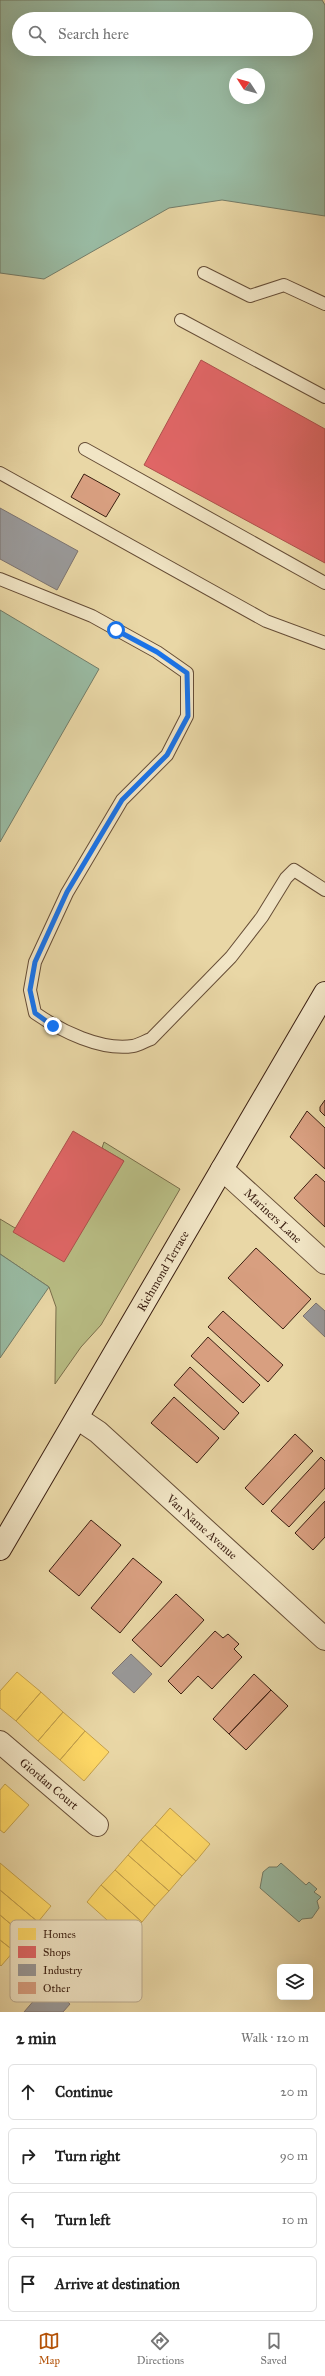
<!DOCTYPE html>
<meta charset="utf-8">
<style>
body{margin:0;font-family:"IM FELL Great Primer",serif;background:#f6f6f6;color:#222}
.controls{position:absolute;right:12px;bottom:12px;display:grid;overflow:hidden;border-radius:6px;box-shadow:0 4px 16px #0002}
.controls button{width:36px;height:36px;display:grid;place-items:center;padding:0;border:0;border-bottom:1px solid #e0e0e0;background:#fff;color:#222;font:20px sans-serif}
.compass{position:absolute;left:229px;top:68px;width:36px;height:36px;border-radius:50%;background:#fff;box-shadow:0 4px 16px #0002;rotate:306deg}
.stop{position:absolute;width:12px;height:12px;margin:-9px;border:3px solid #1a73e8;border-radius:50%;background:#fff}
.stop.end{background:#1a73e8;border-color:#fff;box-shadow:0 1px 4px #0008}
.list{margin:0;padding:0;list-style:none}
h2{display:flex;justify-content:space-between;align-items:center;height:52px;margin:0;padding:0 16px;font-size:17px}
h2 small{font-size:13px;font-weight:400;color:#767676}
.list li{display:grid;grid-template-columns:26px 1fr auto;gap:12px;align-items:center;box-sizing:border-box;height:56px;margin:0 8px 8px;padding:0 8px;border:1px solid #e0e0e0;border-radius:6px}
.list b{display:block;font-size:15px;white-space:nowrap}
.list em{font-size:13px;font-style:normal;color:#767676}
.icon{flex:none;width:22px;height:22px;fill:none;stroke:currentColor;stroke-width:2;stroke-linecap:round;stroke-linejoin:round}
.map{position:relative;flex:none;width:325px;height:2012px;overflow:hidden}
.search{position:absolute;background:#fff;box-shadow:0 4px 16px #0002;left:12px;right:12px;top:12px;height:44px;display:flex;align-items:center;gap:10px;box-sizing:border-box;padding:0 14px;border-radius:22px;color:#767676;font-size:15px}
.sheet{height:308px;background:#fff}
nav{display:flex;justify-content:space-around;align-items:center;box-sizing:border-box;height:56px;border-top:1px solid #e0e0e0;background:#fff;font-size:11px;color:#767676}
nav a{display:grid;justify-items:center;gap:2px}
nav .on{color:#b45309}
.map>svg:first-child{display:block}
.green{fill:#b9be85;stroke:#7a6e4b}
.water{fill:#99baa2;stroke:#737c68;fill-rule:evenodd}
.homes{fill:#ffd966;stroke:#c4a14c}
.shops{fill:#e06666;stroke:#ae514c}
.industry{fill:#999;stroke:#7d7470}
.building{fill:#d89f80;stroke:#3b1f11}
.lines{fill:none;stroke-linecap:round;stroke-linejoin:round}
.service-casing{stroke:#664d36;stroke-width:14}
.minor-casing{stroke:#664d36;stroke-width:24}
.secondary-casing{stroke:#3b1f11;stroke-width:24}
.service{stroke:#f1e5c5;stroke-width:12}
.minor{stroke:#f1e5c5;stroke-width:22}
.secondary{stroke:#f1e5c5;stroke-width:22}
.route{stroke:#1a73e8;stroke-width:5}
.labels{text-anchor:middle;stroke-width:4;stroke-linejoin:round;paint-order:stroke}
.street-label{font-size:12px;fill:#3b1f11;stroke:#f1e5c5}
.key{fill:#f1e5c5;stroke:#baaa8f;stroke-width:1}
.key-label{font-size:11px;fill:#3b1f11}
</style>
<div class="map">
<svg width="325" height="2012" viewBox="0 0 325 2012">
<rect width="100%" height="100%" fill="#e9d7a6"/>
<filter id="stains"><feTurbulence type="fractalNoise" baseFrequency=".005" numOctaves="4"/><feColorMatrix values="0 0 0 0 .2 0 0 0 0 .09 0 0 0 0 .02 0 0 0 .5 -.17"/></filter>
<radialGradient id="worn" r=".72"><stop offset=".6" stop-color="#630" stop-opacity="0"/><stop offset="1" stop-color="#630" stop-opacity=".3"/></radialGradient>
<path class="green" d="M104,1142l76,47 -79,136 -20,22 -26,37 1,-77 -7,-20 -49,-33v-35l15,9 109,-67 -22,-13z"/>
<path class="water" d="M0,0h322l3,5v211l-103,-16 -53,8 -125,71 -44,-6zM19,19h287v30h-287zM235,74h24v24h-24z
M0,610l99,59 -99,173z
M0,1254l49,33 -49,71z
M281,1863l25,22 3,-3 8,7 -3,3 7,5 -4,4 2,7 -7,10 -10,1 -3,3 -39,-34 3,-16 6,-5h8z"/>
<path class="homes" d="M17,1672l24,20 -25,29 -16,-13v-17z
M41,1692l22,20 -25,29 -22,-20z
M63,1712l22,19 -25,29 -22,-19z
M85,1731l24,21 -25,29 -24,-21z
M5,1784l24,21 -25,28 -4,-3v-40z
M170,1808l40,36 -14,17 -41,-36z
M155,1825l41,36 -14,15 -41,-36z
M141,1840l41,36 -13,15 -41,-36z
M128,1855l41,36 -14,15 -40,-36z
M0,1863l51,43 -13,16 -38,-32z
M115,1870l40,36 -13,16 -41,-37z
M101,1885l41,37 -15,16 -40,-36z
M0,1890l38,32 -12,15 -26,-22z
M0,1915l26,22 -12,14 -14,-11z
M0,1940l14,11 -13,15 -1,-1z"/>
<path class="shops" d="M201,360l124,69v134l-181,-98z
M73,1131l51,30 -60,101 -51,-30z"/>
<path class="industry" d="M0,508l78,43 -21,39 -57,-31z
M316,1303l9,8v26l-22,-21z
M131,1654l21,20 -18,19 -22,-20z
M48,1984l22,20 -7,8h-39z"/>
<path class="building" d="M84,474l36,20 -14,23 -35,-20z
M325,1100v16l-5,-5v-4z
M307,1111l18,17v41l-35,-32z
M316,1174l9,8v45l-31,-29z
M256,1248l55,51 -28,30 -55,-51z
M223,1311l60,54 -15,17 -60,-55z
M208,1337l52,48 -17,18 -52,-47z
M190,1367l49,46 -15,17 -50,-45z
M174,1397l45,41 -22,25 -46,-40z
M295,1434l18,17 -50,54 -18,-17z
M321,1457l4,4v27l-36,39 -18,-16z
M325,1501v36l-12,13 -18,-17z
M91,1520l30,25 -42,51 -30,-25z
M133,1558l29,24 -42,51 -29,-25z
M176,1594l28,26 -43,47 -29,-27z
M215,1631l8,7 5,-4 11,10 -5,5 8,8 -30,32 -14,-13 -17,18 -13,-13z
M254,1674l17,16 -42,44 -16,-15z
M271,1690l17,16 -42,44 -17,-16z"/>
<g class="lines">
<defs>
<path id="service" d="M204,273l46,23 34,-11 41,19
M181,320l144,77
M85,449l240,134
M0,473l266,148 59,22
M0,579l92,37 65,36 30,21v43l-20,39 -45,45 -55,93 -32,69 -5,28 5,23c26,18 66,38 98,33 6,-1 12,-5 18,-7l80,-82 31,-40 24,-39 8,-8 31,20"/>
<path id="minor" d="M222,1169l103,94
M77,1418l21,14 22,20 205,187
M0,1742l97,83"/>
<path id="secondary" d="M0,1549l325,-556"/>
</defs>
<use href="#service" class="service-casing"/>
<use href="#minor" class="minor-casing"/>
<use href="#secondary" class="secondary-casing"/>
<use href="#service" class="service"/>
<use href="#minor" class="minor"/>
<use href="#secondary" class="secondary"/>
</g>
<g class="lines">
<path class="route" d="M53,1026l-18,-13 -5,-23 5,-28 32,-70 55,-92 45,-45 21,-39 -1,-43 -30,-21 -41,-22"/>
</g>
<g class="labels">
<g class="street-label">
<text transform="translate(273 1216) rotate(43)" y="4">Mariners Lane</text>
<text transform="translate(163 1271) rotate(-60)" y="4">Richmond Terrace</text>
<text transform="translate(202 1527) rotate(42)" y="4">Van Name Avenue</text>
<text transform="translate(49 1784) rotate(40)" y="4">Giordan Court</text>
</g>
</g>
<rect x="10" y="1920" width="132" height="82" rx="6" class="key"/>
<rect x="18" y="1928" width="18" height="12" fill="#ffd966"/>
<rect x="18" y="1946" width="18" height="12" fill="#e06666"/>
<rect x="18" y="1964" width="18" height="12" fill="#999"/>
<rect x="18" y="1982" width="18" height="12" fill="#d89f80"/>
<g class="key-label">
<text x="43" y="1938">Homes</text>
<text x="43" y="1956">Shops</text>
<text x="43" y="1974">Industry</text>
<text x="43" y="1992">Other</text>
</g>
<rect width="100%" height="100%" filter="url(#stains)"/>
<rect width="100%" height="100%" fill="url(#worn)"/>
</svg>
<div class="controls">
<button><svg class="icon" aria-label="layers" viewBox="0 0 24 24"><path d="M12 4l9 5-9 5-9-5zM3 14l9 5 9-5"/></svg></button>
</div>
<svg class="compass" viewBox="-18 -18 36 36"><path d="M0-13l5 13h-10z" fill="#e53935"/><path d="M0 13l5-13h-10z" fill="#767676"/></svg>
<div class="stop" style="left:116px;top:630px"></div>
<div class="stop end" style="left:53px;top:1026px"></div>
<div class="search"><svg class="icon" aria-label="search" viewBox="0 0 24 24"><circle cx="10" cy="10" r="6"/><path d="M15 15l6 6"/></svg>Search here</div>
</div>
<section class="sheet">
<h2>2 min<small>Walk · 120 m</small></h2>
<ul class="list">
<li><svg class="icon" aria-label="ahead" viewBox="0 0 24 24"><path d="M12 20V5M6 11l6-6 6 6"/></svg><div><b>Continue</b></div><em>20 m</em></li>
<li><svg class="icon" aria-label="right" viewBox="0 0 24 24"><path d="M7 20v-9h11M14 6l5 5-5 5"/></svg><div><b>Turn right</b></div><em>90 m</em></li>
<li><svg class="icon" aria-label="left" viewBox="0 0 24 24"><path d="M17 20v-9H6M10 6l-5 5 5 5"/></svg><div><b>Turn left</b></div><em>10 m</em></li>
<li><svg class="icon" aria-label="arrive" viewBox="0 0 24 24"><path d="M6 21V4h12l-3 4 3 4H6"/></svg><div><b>Arrive at destination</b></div></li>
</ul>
</section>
<nav>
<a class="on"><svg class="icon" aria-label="map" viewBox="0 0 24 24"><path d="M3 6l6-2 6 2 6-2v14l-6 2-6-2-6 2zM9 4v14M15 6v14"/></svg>Map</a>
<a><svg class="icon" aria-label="directions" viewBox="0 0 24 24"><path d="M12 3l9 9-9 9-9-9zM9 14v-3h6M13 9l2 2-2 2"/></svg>Directions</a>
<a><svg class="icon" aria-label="saved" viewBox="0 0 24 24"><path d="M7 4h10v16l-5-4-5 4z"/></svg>Saved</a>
</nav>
